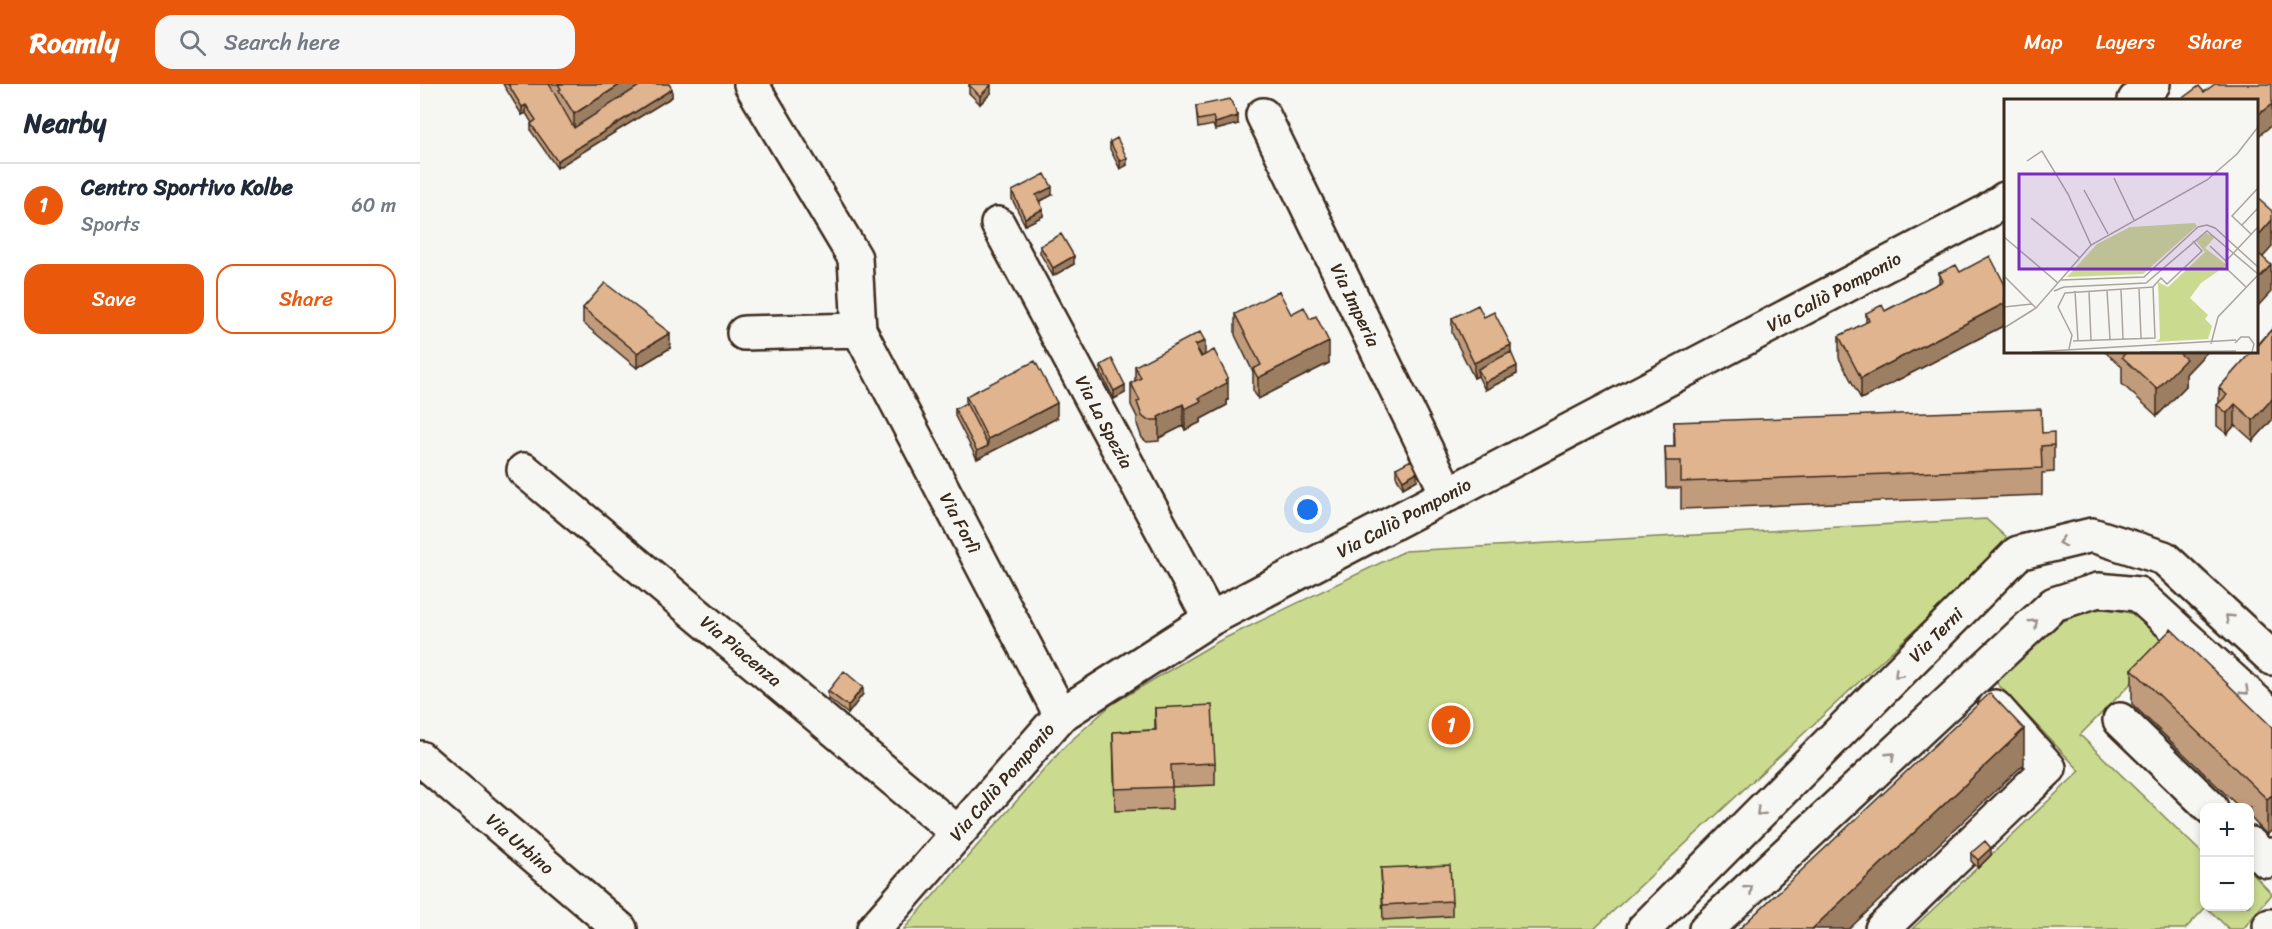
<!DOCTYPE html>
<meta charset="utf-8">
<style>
body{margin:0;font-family:Sriracha,sans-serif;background:#f6f6f7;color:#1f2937}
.controls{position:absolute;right:18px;bottom:18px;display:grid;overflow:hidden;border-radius:12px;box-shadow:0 3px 9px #0003}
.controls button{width:54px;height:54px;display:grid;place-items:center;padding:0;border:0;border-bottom:2px solid #e0e1e3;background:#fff;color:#1f2937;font:30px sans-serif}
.you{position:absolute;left:888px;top:426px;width:21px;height:21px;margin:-15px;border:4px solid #fff;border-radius:50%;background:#1a73e8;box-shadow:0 0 0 9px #1a73e833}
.badge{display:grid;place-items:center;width:39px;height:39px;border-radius:50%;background:#ea580c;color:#fff;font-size:20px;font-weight:700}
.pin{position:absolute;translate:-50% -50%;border:3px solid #fff;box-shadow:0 2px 6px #0006}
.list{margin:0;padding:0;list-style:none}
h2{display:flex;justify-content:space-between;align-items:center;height:78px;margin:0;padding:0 24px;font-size:26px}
h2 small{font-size:20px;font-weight:400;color:#747a83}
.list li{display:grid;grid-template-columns:39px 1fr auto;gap:18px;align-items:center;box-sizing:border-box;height:84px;padding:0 24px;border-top:2px solid #e0e1e3}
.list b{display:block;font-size:22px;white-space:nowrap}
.list p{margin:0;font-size:20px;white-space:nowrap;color:#747a83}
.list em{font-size:20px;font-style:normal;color:#747a83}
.actions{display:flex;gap:12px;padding:18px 24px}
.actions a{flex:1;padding:14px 0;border:2px solid #ea580c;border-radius:18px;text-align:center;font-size:21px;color:#ea580c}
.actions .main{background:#ea580c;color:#fff}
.icon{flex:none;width:33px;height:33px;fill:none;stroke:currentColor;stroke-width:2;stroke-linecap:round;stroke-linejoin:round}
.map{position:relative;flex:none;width:1852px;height:845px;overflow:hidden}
header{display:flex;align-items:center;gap:36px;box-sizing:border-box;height:84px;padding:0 30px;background:#ea580c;color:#fff}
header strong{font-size:28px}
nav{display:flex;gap:33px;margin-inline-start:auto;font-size:21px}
.search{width:420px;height:54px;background:#f6f6f7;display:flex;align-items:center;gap:15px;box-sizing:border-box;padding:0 21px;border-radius:18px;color:#747a83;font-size:22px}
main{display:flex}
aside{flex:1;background:#fff}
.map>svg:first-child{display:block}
.green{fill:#cadb8f;stroke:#828256;stroke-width:1.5}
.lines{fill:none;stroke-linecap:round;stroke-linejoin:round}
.minor-casing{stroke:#3b2a1e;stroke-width:38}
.minor{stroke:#f6f6f2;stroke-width:33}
.wall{fill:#c09b7b;stroke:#3b2a1e;stroke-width:1.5}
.shaded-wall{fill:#9c7e64;stroke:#3b2a1e;stroke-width:1.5}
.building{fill:#dfb48f;stroke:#3b2a1e;stroke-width:1.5}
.oneway{stroke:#989088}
.labels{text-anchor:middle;stroke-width:5;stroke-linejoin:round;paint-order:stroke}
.street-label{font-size:18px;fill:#3b2a1e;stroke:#f6f6f2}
.inset-road{fill:none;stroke:#aba49d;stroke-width:1.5}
.view{fill:#7b2cbf;fill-opacity:0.15;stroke:#7b2cbf;stroke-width:3}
.inset-edge{fill:none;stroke:#3b2a1e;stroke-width:3}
</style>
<header>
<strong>Roamly</strong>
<div class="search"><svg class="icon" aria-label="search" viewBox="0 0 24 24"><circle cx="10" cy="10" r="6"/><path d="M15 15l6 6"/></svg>Search here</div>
<nav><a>Map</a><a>Layers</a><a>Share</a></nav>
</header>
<main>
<aside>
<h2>Nearby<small></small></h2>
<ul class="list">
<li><span class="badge">1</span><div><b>Centro Sportivo Kolbe</b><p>Sports</p></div><em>60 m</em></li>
</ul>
<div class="actions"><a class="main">Save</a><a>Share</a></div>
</aside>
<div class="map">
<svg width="1852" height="845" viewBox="0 0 1852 845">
<rect width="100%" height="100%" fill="#f6f6f2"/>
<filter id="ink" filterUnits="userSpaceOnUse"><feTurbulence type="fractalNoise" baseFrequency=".0167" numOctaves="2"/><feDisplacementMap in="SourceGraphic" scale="12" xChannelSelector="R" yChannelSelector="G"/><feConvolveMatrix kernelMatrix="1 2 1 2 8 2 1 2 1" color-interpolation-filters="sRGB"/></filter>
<g filter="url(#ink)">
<path class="green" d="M1566,435l24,22 -416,388h-690l161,-183 47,-42 107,-63 186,-90z
M1689,524l29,7 33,28 -91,92 124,120v51h46v-35l22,23 -29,35h-14l-23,-22 -21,22h-273l168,-158 -87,-92 66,-56 28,-12z"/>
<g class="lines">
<defs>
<path id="minor" d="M331,0l104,174 4,72 202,385
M1715,16l18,-16
M843,31l185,380
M578,140l212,395
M324,249l115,-3
M104,386l434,363
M1700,636l91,88
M0,674l200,171
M1830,760l17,17 5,-6
M1850,842l2,2
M454,845l187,-214 149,-96 776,-407 19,-13
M1224,845l374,-376 74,-18 72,23 108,100
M1286,845l348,-325 44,-14 40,4 134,122
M1462,845l167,-161 -54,-61"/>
</defs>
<use href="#minor" class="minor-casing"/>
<use href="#minor" class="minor"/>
</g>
<path class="wall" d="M83,0h166l3,13 -115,71 -26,-37v-7l1,-1 -6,-10 -4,2z
M549,1l22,8 -11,11 -11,-11z
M776,22l42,18 -23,6 -2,-5 -15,3z
M690,58l17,23 -7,4 -10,-20z
M592,107l40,4 -13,7 4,14 -18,9 -13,-26z
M620,162l34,18 -21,12 -13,-23z
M1540,188l45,13v40l-144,74 -22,-41v-22l27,-13v-10l19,-2 54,-28v-10z
M163,224l87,40 -33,20 -54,-45z
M815,230h56l38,49 -71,36 -5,-9v-18l-18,-37z
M1064,233l27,35 6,22 -32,16 -7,-14 -4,2 -22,-45v-15z
M1852,245v91l-19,21 -18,-16 -8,9 -10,-8v-21l2,-2v-15z
M1684,267h104l-22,23v12l-29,30 -35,-32v-17z
M785,271l23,45h-1v5l-26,14v3l-16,8 -2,-4 -24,12v3l-12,1 -5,-4 -5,-14v-7l-6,-12v-22l4,-2v-15z
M681,281l24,28 -11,6 -13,-26z
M546,312l91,22 -80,41 -22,-43v-7l11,-6z
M1254,338l368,11 12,12v27l-12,1v22l-361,14v-21h-15l-1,-41h9z
M976,384l21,12 -14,8 -7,-12z
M1712,585l140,58v103l-5,5 -17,-18v-10h-11l-107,-103z
M408,607l35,3 -15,20 -20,-16z
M735,624l60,55v22l-43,2v22l-57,2 -2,-79 42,-2z
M1551,769l20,2 -13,13 -7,-7z
M961,784l71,33v15l-69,4z"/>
<path class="shaded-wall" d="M201,0h23l-70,52v-22z
M571,1v8l-11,11v-8z
M252,5v8l-115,71v-7z
M1852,20v21l-16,13v-22z
M106,21v8l-4,2v-8z
M818,32v8l-23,6v-7z
M707,74v7l-7,4v-8z
M632,103v8l-16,8v-8z
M623,125v7l-18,9v-7z
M1852,136v27l-16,18v-27z
M654,172v8l-21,12v-8z
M1851,181v27l-15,16v-27z
M1585,219v22l-144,74v-21z
M250,249v15l-33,20v-15z
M785,257v21l-10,-17z
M909,258v21l-71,36v-21z
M1091,261v15l-33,9v7l-4,2v-15z
M1763,267h25l-22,23v12l-29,30v-27z
M1097,282v8l-32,16v-8z
M808,294v22h-1v5l-26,14v3l-16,8v-21l14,-11z
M705,301v8l-11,6v-8z
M1852,315v21l-19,21v-21z
M637,319v15l-80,41v-8l11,-5v-7z
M763,320v22l-24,12v-18l-1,-3z
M1815,320v21l-8,9v-21z
M997,388v8l-14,8v-8z
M443,603v7l-15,20v-8z
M1604,645v35l-175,165h-37z
M1852,711v35l-5,5v-36z
M1571,764v7l-13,13v-8z"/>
<path class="building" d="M88,0h41l25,44 68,-44h27l3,5 -115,72 -26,-37 5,-4 -10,-15 -4,2z
M138,0h63l-47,30 -15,-24 2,-1z
M550,0h19l2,1 -11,11 -11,-11z
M1795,0h57v20l-16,12v-16h-76l19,-14 5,6z
M810,15l8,17 -23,7 -2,-6 -15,3 -2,-14z
M697,54l10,20 -7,3 -10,-19z
M625,90l7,13 -16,8 7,14 -18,9 -13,-27z
M1836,113l16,14v9l-16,18z
M641,150l13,22 -21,12 -13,-22z
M1836,167l15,14 -15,16z
M1570,172l15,29v18l-144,75 -22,-42 30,-15 -3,-8 16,-8 3,6 58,-30 -4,-8 17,-8 4,7z
M185,199l65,50 -33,20 -54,-45z
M859,207l12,23 13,-7 6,12 6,-3 13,26 -71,36 -5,-9 8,-4 -26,-51z
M1058,221l6,12 10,-5 17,33 -37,18 -22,-45z
M1852,245v70l-19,21 -18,-16 -8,9 -10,-8 10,-10 -8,-7 33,-37h4v-3z
M780,248l5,9 -10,4 6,12 13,-7 14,28 -3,2 2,3 -28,15 2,3 -16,8 -2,-5 -25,13 1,3h-12l-5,-4 -5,-14 3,-1 -9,-18 10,-5 -6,-12z
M1707,267h56l-3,3 6,5 -29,30 -35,-32z
M1091,268l6,14 -32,16 -7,-13z
M692,275l13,26 -11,6 -13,-26z
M615,277l22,42 -69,36 -22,-43z
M546,319l22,43 -11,5 -22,-42z
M1621,325l1,24 12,-1v13l-13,1 1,22 -361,14v-21h-15l-1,-14h10l-1,-25z
M991,376l6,12 -14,8 -7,-12z
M1751,545l101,98v68l-5,4 -135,-130z
M424,587l19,16 -15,19 -20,-15z
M1570,609l34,36 -212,200h-73z
M792,621l3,58 -44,2 1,22 -57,2 -2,-57 43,-2 -1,-22z
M1565,757l6,7 -13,12 -7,-7z
M1030,781l2,36 -69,4 -2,-37z"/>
<defs><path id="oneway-chevron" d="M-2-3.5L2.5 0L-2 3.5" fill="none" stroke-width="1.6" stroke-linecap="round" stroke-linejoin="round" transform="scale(1.5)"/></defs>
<g class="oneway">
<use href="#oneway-chevron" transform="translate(1642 458) rotate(166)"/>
<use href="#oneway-chevron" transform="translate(1809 534) rotate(-137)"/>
<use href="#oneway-chevron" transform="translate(1614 539) rotate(-43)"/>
<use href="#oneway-chevron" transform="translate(1478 590) rotate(135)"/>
<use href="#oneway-chevron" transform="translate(1825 607) rotate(43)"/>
<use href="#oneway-chevron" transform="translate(1471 672) rotate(-43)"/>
<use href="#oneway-chevron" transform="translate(1340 728) rotate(135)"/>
<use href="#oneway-chevron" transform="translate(1329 805) rotate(-43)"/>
</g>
</g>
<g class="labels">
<g class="street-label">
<text transform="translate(1414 208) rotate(-28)" y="6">Via Caliò Pomponio</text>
<text transform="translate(935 221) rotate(64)" y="6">Via Imperia</text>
<text transform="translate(684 338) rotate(62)" y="6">Via La Spezia</text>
<text transform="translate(984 434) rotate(-28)" y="6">Via Caliò Pomponio</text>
<text transform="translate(540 439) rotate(62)" y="6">Via Forlì</text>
<text transform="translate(1516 551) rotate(-45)" y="6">Via Terni</text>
<text transform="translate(321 567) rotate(40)" y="6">Via Piacenza</text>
<text transform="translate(582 698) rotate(-49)" y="6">Via Caliò Pomponio</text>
<text transform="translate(100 760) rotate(41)" y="6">Via Urbino</text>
</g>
</g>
<g transform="translate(1584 15)">
<rect width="254" height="254" fill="#f6f6f2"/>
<path d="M191,124l2,3 -54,48 -76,3 30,-33 33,-17zM202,134l9,4 -10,11 22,17 -26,18 -11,15 18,17 -3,4 7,7 -4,13 -53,3 5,-3 -2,-57 10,5 37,-35 -9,-11z" fill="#cadb8f"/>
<path class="inset-road" d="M23,62l15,-10 26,43 23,51M110,79l20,42M80,91l24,44M27,119l49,40M238,126l16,-17M247,135l-19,-18 26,-28M0,138l54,46M206,147l16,15 32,-34M223,170l19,18M0,177l32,32M57,181l83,-3 54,-50 9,-2 8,3 43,39M149,188l8,-9 6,6 35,-33 -9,-10M135,189l2,50M117,190l2,50M103,191l3,49M50,192l10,-4 82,-4 61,-52 51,43M71,192l3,50M85,192l2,49M0,208l28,-3M0,229l32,-20 55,-63 116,-65 30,-26 21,-27M231,244l6,-6h8l5,7 -2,8M207,245l7,-27 40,-42M65,250l3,-14 -14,-28 7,-14 88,-6 2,51 -82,3M28,253l204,-12M136,253l96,-1"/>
<path class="view" d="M15,75h208v95h-208z"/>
<rect width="254" height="254" class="inset-edge"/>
</g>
</svg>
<div class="controls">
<button>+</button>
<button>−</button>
</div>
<div class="you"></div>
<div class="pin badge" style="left:1031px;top:641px">1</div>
</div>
</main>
